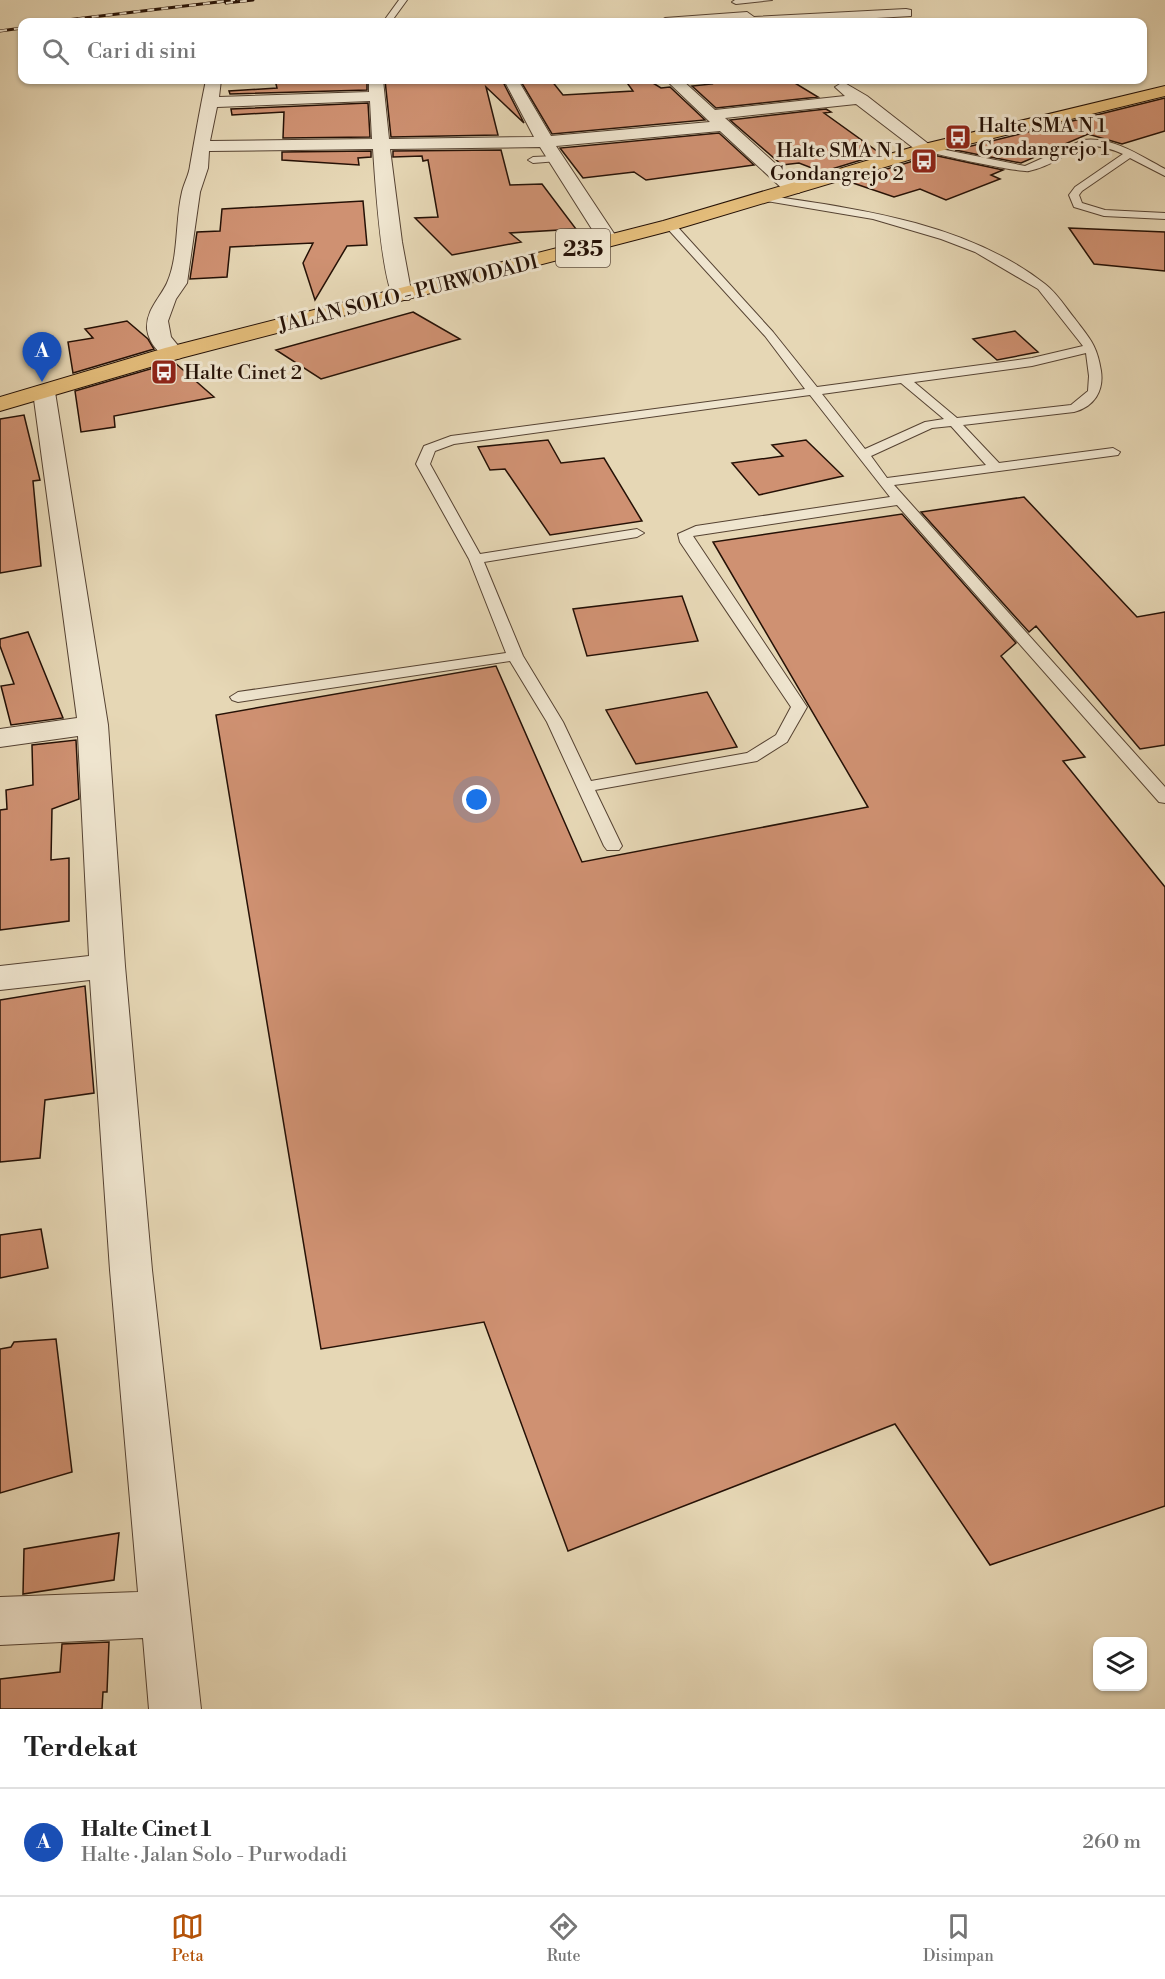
<!DOCTYPE html>
<html lang="id">
<meta charset="utf-8">
<style>
body{margin:0;font-family:"Libre Bodoni",serif;background:#f6f6f6;color:#222}
.controls{position:absolute;right:18px;bottom:18px;display:grid;overflow:hidden;border-radius:12px;box-shadow:0 2px 4px #0004}
.controls button{width:54px;height:54px;display:grid;place-items:center;padding:0;border:0;border-bottom:2px solid #e0e0e0;background:#fff;color:#222;font:30px sans-serif}
.you{position:absolute;left:477px;top:800px;width:21px;height:21px;margin:-15px;border:4px solid #fff;border-radius:50%;background:#1a73e8;box-shadow:0 0 0 9px #1a73e833}
.badge{display:grid;place-items:center;width:39px;height:39px;border-radius:50%;background:#b45309;color:#fff;font-size:20px;font-weight:700}
.pin{position:absolute;translate:-50% -50px;filter:drop-shadow(0 2px 3px #0008)}
.pin::after{content:'';position:absolute;top:32px;width:21px;height:18px;background:inherit;clip-path:polygon(0 0,100% 0,50% 100%)}
.list{margin:0;padding:0;list-style:none}
h2{display:flex;justify-content:space-between;align-items:center;height:78px;margin:0;padding:0 24px;font-size:26px}
h2 small{font-size:20px;font-weight:400;color:#767676}
.list li{display:grid;grid-template-columns:39px 1fr auto;gap:18px;align-items:center;box-sizing:border-box;height:108px;padding:0 24px;border-top:2px solid #e0e0e0}
.list b{display:block;font-size:22px;white-space:nowrap}
.list p{margin:0;font-size:20px;white-space:nowrap;color:#767676}
.list em{font-size:20px;font-style:normal;color:#767676}
.icon{flex:none;width:33px;height:33px;fill:none;stroke:currentColor;stroke-width:2;stroke-linecap:round;stroke-linejoin:round}
.map{position:relative;flex:none;width:1165px;height:1709px;overflow:hidden}
.search{position:absolute;background:#fff;box-shadow:0 2px 4px #0004;left:18px;right:18px;top:18px;height:66px;display:flex;align-items:center;gap:15px;box-sizing:border-box;padding:0 21px;border-radius:12px;color:#767676;font-size:22px}
.sheet{height:186px;background:#fff}
nav{display:flex;justify-content:space-around;align-items:center;box-sizing:border-box;height:84px;border-top:2px solid #e0e0e0;background:#fff;font-size:16px;color:#767676}
nav a{display:grid;justify-items:center;gap:3px}
nav .on{color:#b45309}
.map>svg:first-child{display:block}
.building{fill:#cf9172;stroke:#251106;stroke-width:1.5}
.lines{fill:none;stroke-linecap:round;stroke-linejoin:round}
.service-casing{stroke:#554232;stroke-width:2}
.minor-casing{stroke:#554232;stroke-width:2}
.primary-casing{stroke:#251106;stroke-width:2}
.service{fill:#efe5cf;fill-rule:evenodd}
.minor{fill:#efe5cf;fill-rule:evenodd}
.primary{fill:#e3bc7a;fill-rule:evenodd}
.rail-casing{stroke:#251106;stroke-width:3}
.rail{stroke:#efe5cf;stroke-width:2;stroke-dasharray:7;stroke-linecap:butt}
.labels{text-anchor:middle;stroke-width:6;stroke-linejoin:round;paint-order:stroke}
.far-poi-label{font-size:20px;fill:#251106;stroke:#efe5cf;text-anchor:start}
.far-street-label{font-size:20px;fill:#251106;stroke:#efe5cf}
.shield{fill:#efe5cf;stroke:#625142;stroke-width:1.5}
.shield-label{font-size:22px;font-weight:bold;fill:#251106}
</style>
<div class="map">
<svg width="1165" height="1709" viewBox="0 0 1165 1709">
<rect width="100%" height="100%" fill="#e6d7b5"/>
<filter id="stains"><feTurbulence type="fractalNoise" baseFrequency=".00333" numOctaves="4"/><feColorMatrix values="0 0 0 0 .2 0 0 0 0 .09 0 0 0 0 .02 0 0 0 .5 -.17"/></filter>
<radialGradient id="worn" r=".72"><stop offset=".6" stop-color="#630" stop-opacity="0"/><stop offset="1" stop-color="#630" stop-opacity=".3"/></radialGradient>
<path class="building" d="M275,80h92v10l-137,4 -1,-3 48,-3z
M385,80h117l22,43 -38,-36 12,48 -107,2z
M520,80h31l12,15 70,-4 -8,-11h23l13,8 9,-1 35,33 -153,14z
M709,80h81l28,17 -102,11 -24,-22 20,-2z
M1165,98v33l-43,13 -34,-10 -67,29 -66,-13z
M368,103l2,34 -87,1 1,-26 -52,3 -1,-6z
M826,109l5,3 -7,1 57,41 -59,18 -23,-9 -17,2 -52,-45z
M719,133l35,32 -108,15 -12,-8 -51,6 -23,-30z
M501,150l9,35 32,-1 34,45 -66,4 11,9 -69,13 -37,-37 23,-1 -10,-57 -5,1 -1,-5 -29,1v-6z
M371,151v6l-13,1 1,7 -77,-5v-8z
M933,155l70,15 -12,5 9,4 -54,21 -26,-11 -26,8 -47,-16z
M363,201l4,44 -20,1 -32,54 -12,-37 10,-20 -83,4 -3,30 -37,2 7,-47 23,-1 2,-22z
M1069,228l96,4v39l-71,-7z
M413,312l47,27 -139,40 -45,-29z
M127,321l21,18 6,10 -81,24 -5,-31 25,-4 -8,-9z
M1015,331l23,21 -41,8 -24,-21z
M174,362l40,35 -100,19 1,11 -34,5 -6,-41z
M24,415l16,65 -7,1 8,85 -41,7v-154z
M548,440l13,23 43,-5 38,63 -92,14 -45,-66 -15,1 -12,-23z
M806,440l37,36 -84,19 -27,-32 51,-7 -11,-11z
M1024,497l113,120 28,-5v133l-25,4 -104,-123 -7,6 -108,-120z
M902,514l114,129 -15,13 84,101 -22,4 102,126v619l-175,59 -95,-141 -327,127 -84,-229 -163,27 -105,-634 280,-49 86,196 286,-55 -155,-265z
M682,596l16,45 -111,15 -14,-47z
M28,632l35,86 -52,7 -10,-39 13,-2 -14,-38v-7z
M707,692l30,55 -101,17 -30,-54z
M76,740l3,59 -27,10 -1,51 18,-2v63l-69,9v-120l7,-1 -1,-19 27,-5 -1,-40z
M85,986l9,107 -49,7 -5,58 -40,4v-162z
M41,1229l7,39 -48,10v-43z
M56,1339l16,133 -72,21v-144l11,-2 3,-5z
M119,1533l-5,47 -91,14 1,-45z
M109,1642l-2,50h-4l-1,17h-102v-30l60,-7 2,-28z"/>
<g class="lines">
<defs>
<path id="service" d="M399,0h8l-16,22h-8z
M735,0h37l-36,4 -4,-2z
M1083,140c29,-4 58,16 82,29v7l-35,-18 -48,33 -3,4 3,8 23,7 60,3v6l-61,-3 -30,-9 -5,-12 6,-8 48,-33c-50,-22 -52,8 -94,17 -8,2 -102,-18 -108,-22l5,-3 99,20z
M555,156l3,1v4l-25,2 -5,-3 5,-3z
M764,195c95,14 203,28 281,89 12,9 21,24 30,35 15,20 22,26 26,52 3,20 -7,36 -27,41l-111,13 36,38 114,-15 7,4 -2,3 -224,30 271,302v16l-6,-1 -262,-297 -204,31 114,171 -20,35 -30,19 -162,29 27,56 -3,4h-12l-3,-4 -57,-124 -37,-61 -272,41 -6,-2 -2,-3 8,-5 268,-39 -37,-94 -53,-95 8,-18 27,-10 354,-47 -40,-53 -99,-109v-4h8l99,109 44,55 215,-29 51,-12 -45,-57 -63,-37 -34,-13 -68,-20 -113,-19 -1,-2zM1086,353l3,23 -1,15 -17,14 -114,13 -43,-36 118,-16zM901,383l43,36 -19,3 -60,27 -43,-55zM810,395l80,102 -194,29 -18,8 2,8 111,165 -15,28 -29,18 -156,28 -28,-59 -40,-66 -39,-94 153,-25 7,-4 -7,-4 -157,25 -50,-90 5,-13 19,-7zM951,426l35,39 -99,13 -16,-22 61,-28z"/>
<path id="minor" d="M906,9l5,1v6l-105,6h-148l7,-4 82,-6 7,5z
M206,80h15l-2,17 150,-5v-12h14l6,59 145,-2 -30,-57h14l33,56 159,-14 -44,-42h16l33,30 130,-14 -10,-9 8,-5 24,14 68,53 -3,4h-12l-64,-49 -131,14 74,67 3,4 -3,4h-12l-67,-62 -164,15 63,95 -10,6 -7,-2 -62,-98 -150,2 12,93 10,54 -3,4h-14c-14,-19 -20,-123 -22,-151l-164,2 -1,17 -8,24 -13,91 -11,16 -8,22 3,16 13,16 -3,5c-17,4 -32,-13 -34,-29 -1,-19 13,-31 20,-46 12,-27 8,-62 15,-91 2,-9 7,-17 8,-26 5,-29 10,-57 16,-86zM370,101l2,38 -162,2 7,-34z
M44,385l8,2 3,5 53,333 17,241 27,304 49,439h-52l-6,-71 -143,7v-48l138,-5 -28,-322 -20,-290 -90,10v-24l89,-10 -11,-220 -78,11v-18l77,-11 -44,-326 3,-5z"/>
<path id="primary" d="M1165,86v10l-233,57 -255,76 -496,129 -181,53v-14l165,-49 498,-127 257,-76z"/>
</defs>
<use href="#service" class="service-casing"/>
<use href="#minor" class="minor-casing"/>
<use href="#primary" class="primary-casing"/>
<use href="#service" class="service"/>
<use href="#minor" class="minor"/>
<use href="#primary" class="primary"/>
<defs>
<path id="rail" d="M226,3l27,-3
M50,22l185,-22
M0,31l22,-3"/>
</defs>
<use href="#rail" class="rail-casing"/>
<use href="#rail" class="rail"/>
</g>
<defs>
<symbol id="bus-square" viewBox="-11 -11 22 22"><rect x="-9" y="-9" width="18" height="18" rx="4" fill="#8f2418" stroke="#efe5cf"/><path d="M-5-6H5V4H4V6H2V4H-2V6H-4V4H-5ZM-3.5-4V0h7V-4ZM-3.5 1.2v1.5H-2V1.2ZM2 1.2v1.5H3.5V1.2Z" fill="#fff"/></symbol>
</defs>
<g fill-rule="evenodd">
<use href="#bus-square" x="943" y="122" width="30" height="30"/>
<use href="#bus-square" x="909" y="146" width="30" height="30"/>
<use href="#bus-square" x="149" y="357" width="30" height="30"/>
</g>
<g class="labels">
<g class="far-poi-label">
<text x="978" y="132">Halte SMA N 1<tspan x="978" dy="23">Gondangrejo 1</tspan></text>
<text x="904" y="157" text-anchor="end">Halte SMA N 1<tspan x="904" dy="23">Gondangrejo 2</tspan></text>
<text x="184" y="379">Halte Cinet 2</text>
</g>
<g class="far-street-label">
<text transform="translate(408 293) rotate(-14)" y="7">JALAN SOLO - PURWODADI</text>
</g>
<rect class="shield" x="556" y="229" width="54" height="38" rx="4.5"/>
<g class="shield-label">
<text x="583" y="256">235</text>
</g>
</g>
<rect width="100%" height="100%" filter="url(#stains)"/>
<rect width="100%" height="100%" fill="url(#worn)"/>
</svg>
<div class="controls">
<button><svg class="icon" aria-label="layers" viewBox="0 0 24 24"><path d="M12 4l9 5-9 5-9-5zM3 14l9 5 9-5"/></svg></button>
</div>
<div class="you"></div>
<div class="pin badge" style="left:42px;top:382px;background:#1a4fb4">A</div>
<div class="search"><svg class="icon" aria-label="search" viewBox="0 0 24 24"><circle cx="10" cy="10" r="6"/><path d="M15 15l6 6"/></svg>Cari di sini</div>
</div>
<section class="sheet">
<h2>Terdekat<small></small></h2>
<ul class="list">
<li><span class="badge" style="background:#1a4fb4">A</span><div><b>Halte Cinet 1</b><p>Halte · Jalan Solo - Purwodadi</p></div><em>260 m</em></li>
</ul>
</section>
<nav>
<a class="on"><svg class="icon" aria-label="map" viewBox="0 0 24 24"><path d="M3 6l6-2 6 2 6-2v14l-6 2-6-2-6 2zM9 4v14M15 6v14"/></svg>Peta</a>
<a><svg class="icon" aria-label="directions" viewBox="0 0 24 24"><path d="M12 3l9 9-9 9-9-9zM9 14v-3h6M13 9l2 2-2 2"/></svg>Rute</a>
<a><svg class="icon" aria-label="saved" viewBox="0 0 24 24"><path d="M7 4h10v16l-5-4-5 4z"/></svg>Disimpan</a>
</nav>
